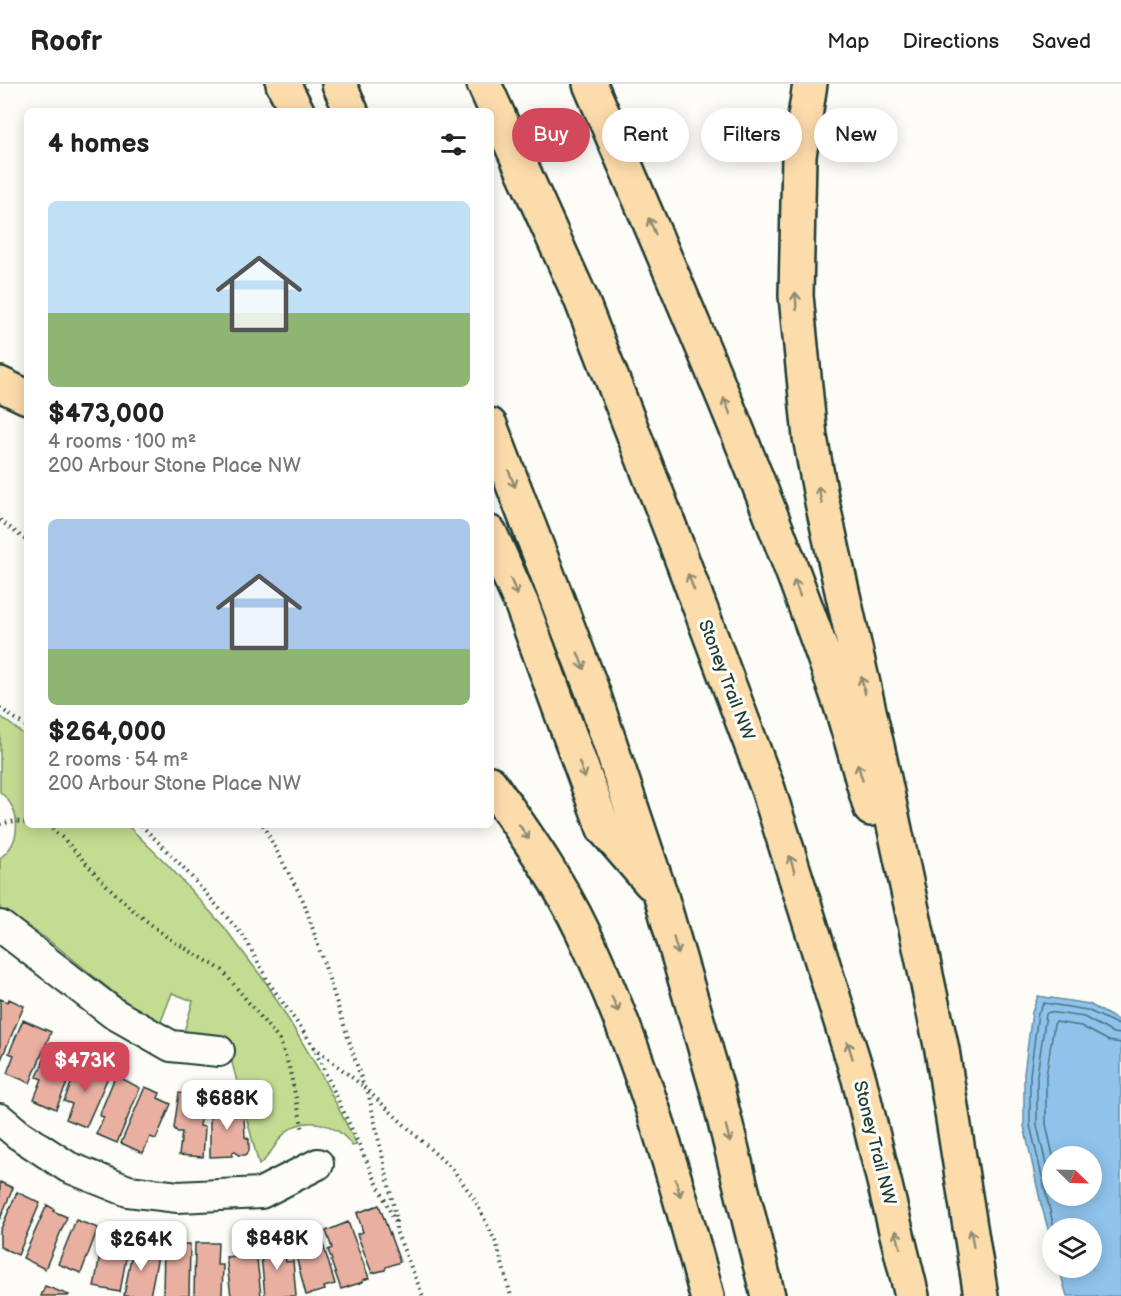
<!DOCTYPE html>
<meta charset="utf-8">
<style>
:root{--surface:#fff;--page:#f2f2f2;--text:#222;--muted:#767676;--line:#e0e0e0;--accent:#d1495b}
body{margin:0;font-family:"Balsamiq Sans",sans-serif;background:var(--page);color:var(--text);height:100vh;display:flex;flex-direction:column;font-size:22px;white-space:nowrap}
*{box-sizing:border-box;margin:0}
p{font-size:20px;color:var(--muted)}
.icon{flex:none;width:33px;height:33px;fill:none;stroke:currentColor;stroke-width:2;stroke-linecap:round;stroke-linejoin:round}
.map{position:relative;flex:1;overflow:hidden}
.panel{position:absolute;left:24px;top:24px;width:470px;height:720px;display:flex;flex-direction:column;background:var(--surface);border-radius:9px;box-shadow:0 3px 15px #0003}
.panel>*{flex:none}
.hud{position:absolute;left:512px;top:24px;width:519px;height:54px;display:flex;gap:12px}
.needle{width:39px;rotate:113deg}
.fabs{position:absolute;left:1042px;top:1062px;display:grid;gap:12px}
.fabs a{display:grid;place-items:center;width:60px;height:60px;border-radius:50%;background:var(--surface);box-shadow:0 3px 15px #0003;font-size:30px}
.price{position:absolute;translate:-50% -51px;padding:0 14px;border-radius:12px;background:#fff;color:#222;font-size:20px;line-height:39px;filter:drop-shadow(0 2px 3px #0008)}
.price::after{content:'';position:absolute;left:50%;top:36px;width:18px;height:14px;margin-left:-9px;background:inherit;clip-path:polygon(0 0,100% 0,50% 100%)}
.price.current{background:var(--accent);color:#fff}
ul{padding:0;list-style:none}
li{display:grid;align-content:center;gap:12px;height:318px;padding:0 24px}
li span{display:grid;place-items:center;height:186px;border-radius:9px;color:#555}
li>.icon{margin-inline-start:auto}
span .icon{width:108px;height:108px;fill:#fffc;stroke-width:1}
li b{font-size:26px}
h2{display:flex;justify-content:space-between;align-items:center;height:72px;padding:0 24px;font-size:26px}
.tag{padding:0 21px;border-radius:27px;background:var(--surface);box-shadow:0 3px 15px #0003;font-size:21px;line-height:54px}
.tag.current{background:var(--accent);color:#fff}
header{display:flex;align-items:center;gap:36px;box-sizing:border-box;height:84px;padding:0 30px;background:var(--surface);border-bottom:2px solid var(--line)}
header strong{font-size:28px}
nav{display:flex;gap:33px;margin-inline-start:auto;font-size:21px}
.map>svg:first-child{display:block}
</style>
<header>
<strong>Roofr</strong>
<nav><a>Map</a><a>Directions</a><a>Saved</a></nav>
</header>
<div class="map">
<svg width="1121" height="1212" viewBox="0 0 1121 1212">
<rect width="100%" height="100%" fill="#fdfcf7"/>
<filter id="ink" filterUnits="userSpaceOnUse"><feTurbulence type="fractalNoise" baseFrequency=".0167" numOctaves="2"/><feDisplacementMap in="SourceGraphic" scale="12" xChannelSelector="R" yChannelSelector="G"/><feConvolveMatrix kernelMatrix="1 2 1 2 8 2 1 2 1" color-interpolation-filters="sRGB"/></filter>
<g filter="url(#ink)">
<!-- green -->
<path fill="#c3dc92" stroke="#718c63" stroke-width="1.5" d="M0,632L27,653V741H127L168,781L224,843L267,900L319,986L357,1061L352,1062C338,1039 303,1029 283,1051C274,1061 270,1073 259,1081L225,952L183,951L193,917L172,909L160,940C104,909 57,852 0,828V774C23,757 21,725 0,708Z"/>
<!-- water -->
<path fill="#8fc3ec" stroke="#628da2" stroke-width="1.5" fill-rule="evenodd" d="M1038,912L1089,920L1121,938V1212H1067L1059,1184H1092V1144H1053V1162L1041,1120L1024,1042V990L1032,928ZM1053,1072H1092V1112H1053Z"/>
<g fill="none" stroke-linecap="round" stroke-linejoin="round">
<!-- shore -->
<path stroke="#4c737e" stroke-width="1.5" d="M1053,1072L1046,1040V992L1054,940L1056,938L1081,942L1109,957L1121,959
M1053,1111L1037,1041V991L1046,930L1049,928L1084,933L1113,949L1121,950
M1054,1144L1030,1041V991L1038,929L1044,919L1087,926L1121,942"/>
</g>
<!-- building -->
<path fill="#e9b0a2" stroke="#1f3d34" stroke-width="1.5" d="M0,915L8,918L9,915L24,922L0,978Z
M23,936L51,948L30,999L7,989L14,971L9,969Z
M50,961L64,967L67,966L78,973L56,1025L34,1015L42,995L37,993Z
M80,978L109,991L86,1043L66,1035L72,1020L64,1017Z
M115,993H119L140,1004L117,1059L96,1050L104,1033L100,1032L101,1027Z
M145,1003L160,1009L158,1014L171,1020L156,1055L150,1053L143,1069L121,1059Z
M187,1006L200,1008L199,1011H205L200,1042L205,1043L203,1073L179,1071L182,1048H177L174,1044L179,1009L186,1010Z
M210,1017H229L230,1030H242L244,1032L245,1053L249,1055V1067L246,1071H238L235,1067L233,1068L232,1072L210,1073Z
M0,1098L13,1104L0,1135Z
M17,1108L40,1119L18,1171L0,1163V1147Z
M47,1121L54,1125L53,1127L67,1133L45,1185L23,1174Z
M379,1121L400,1178L386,1183L385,1186L372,1189L357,1150L363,1148L357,1129Z
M76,1136L98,1144L81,1189L58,1180Z
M348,1138L369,1194L363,1196V1198L341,1205L331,1177L332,1176L328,1166L332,1164L326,1147Z
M319,1147L335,1200L324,1203L325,1206L306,1211L295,1168L301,1166L298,1153Z
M104,1149L130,1152L120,1208L94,1203Z
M255,1157L261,1212H231L226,1173L235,1172L234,1160Z
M195,1159H218L217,1181H223L222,1212H194Z
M284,1159L286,1178L293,1177L296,1212H265L260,1161Z
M164,1160H190L189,1212H163Z
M133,1162L159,1167L150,1212H124Z
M45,1202L69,1211L68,1212H41Z"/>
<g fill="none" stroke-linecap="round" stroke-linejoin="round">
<defs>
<path id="minor" d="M0,842L113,929L171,962L219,967
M0,1035L18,1050L68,1083L128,1107L178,1113L261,1109L318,1080"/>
<path id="highway" d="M283,0L297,27
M339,0L351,27
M484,0L581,215L672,449L768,705L859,995L912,1212
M590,0C678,203 767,407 839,616C851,652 860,689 871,725
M810,0L799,72L796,212L810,353L822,418L879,671L942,966L981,1212
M0,300L27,313
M490,341L592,606L661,812L717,1005L768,1212
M490,449L522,521L604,745L651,799
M490,699C523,747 557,794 582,846C638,963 674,1087 707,1212"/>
</defs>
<!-- minor casing -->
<use href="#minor" stroke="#1f3d34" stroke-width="34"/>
<!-- highway casing -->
<use href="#highway" stroke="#1f3d34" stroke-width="38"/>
<!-- path -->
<path stroke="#1f3d34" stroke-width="4" stroke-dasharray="1.5 4.5" stroke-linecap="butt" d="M0,436L27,457
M0,624L27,643
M0,740L15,737L27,739
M41,741L48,742L64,755L103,798L134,827L168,854L222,886L280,957L289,983L303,1046
M141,741L182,782L245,854L269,899L312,960L396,1140
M263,741L304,818L364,1003L454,1087L475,1116L497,1161L511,1212
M314,963L364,1003
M368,1008L396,1133V1147L423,1212"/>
<!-- minor -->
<use href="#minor" stroke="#fdfcf7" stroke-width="30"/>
<!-- highway -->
<use href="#highway" stroke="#fddcac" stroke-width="33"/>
</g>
<!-- one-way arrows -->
<defs><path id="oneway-shaft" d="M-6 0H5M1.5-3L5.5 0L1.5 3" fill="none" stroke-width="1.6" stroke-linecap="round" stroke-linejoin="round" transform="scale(1.5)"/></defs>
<g stroke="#8e8c70">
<use href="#oneway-shaft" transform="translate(652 142) rotate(-113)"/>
<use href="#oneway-shaft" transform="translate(796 217) rotate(-93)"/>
<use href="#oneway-shaft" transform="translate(727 322) rotate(-112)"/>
<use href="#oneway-shaft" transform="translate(512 395) rotate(69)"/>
<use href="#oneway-shaft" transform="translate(820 411) rotate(-101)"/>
<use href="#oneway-shaft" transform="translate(691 498) rotate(-111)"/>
<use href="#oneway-shaft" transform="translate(514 503) rotate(67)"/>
<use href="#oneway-shaft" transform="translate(797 504) rotate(-110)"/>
<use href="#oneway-shaft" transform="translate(581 577) rotate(69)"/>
<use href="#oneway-shaft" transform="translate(863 601) rotate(-103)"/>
<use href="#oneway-shaft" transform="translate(582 686) rotate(70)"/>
<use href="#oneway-shaft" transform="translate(860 688) rotate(-107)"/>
<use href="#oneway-shaft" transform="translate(524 748) rotate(56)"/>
<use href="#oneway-shaft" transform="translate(792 780) rotate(-107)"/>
<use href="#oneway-shaft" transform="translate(676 862) rotate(74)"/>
<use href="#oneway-shaft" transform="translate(615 920) rotate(66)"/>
<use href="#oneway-shaft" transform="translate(850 966) rotate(-107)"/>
<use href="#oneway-shaft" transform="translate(728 1050) rotate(76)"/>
<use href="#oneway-shaft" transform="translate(678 1104) rotate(74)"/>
<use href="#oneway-shaft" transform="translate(972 1154) rotate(-99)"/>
<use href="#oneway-shaft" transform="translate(898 1155) rotate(-104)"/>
</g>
</g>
<g text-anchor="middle" stroke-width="6" stroke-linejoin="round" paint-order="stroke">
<!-- street labels -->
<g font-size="18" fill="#1f3d34" stroke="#fdfcf7">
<text transform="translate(727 596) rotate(69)" y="6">Stoney Trail NW</text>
<text transform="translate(875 1059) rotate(76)" y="6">Stoney Trail NW</text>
</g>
</g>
</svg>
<div class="fabs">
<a><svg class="needle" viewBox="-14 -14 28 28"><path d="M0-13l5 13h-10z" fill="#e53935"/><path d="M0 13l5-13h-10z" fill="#767676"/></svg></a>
<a><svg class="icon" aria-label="layers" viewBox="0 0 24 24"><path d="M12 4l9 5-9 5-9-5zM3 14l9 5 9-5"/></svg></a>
</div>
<b class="price current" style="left:85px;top:1009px">$473K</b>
<b class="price" style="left:227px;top:1047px">$688K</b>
<b class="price" style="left:277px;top:1187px">$848K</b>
<b class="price" style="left:141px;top:1188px">$264K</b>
<div class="hud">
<a class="tag current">Buy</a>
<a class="tag">Rent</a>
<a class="tag">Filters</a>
<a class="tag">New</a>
</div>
<section class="panel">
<h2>4 homes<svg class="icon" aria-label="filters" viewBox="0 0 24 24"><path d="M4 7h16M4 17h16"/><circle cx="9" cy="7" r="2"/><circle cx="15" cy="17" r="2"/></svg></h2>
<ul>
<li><span style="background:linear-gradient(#bfe0f5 60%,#8fb573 0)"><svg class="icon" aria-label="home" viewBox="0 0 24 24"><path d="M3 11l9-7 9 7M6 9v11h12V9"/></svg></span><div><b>$473,000</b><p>4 rooms · 100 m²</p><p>200 Arbour Stone Place NW</p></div></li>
<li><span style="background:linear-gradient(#a9c7e8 70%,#8fb573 0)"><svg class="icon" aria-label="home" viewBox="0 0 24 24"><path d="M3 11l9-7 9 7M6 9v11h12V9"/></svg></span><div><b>$264,000</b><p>2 rooms · 54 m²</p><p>200 Arbour Stone Place NW</p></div></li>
</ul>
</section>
</div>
